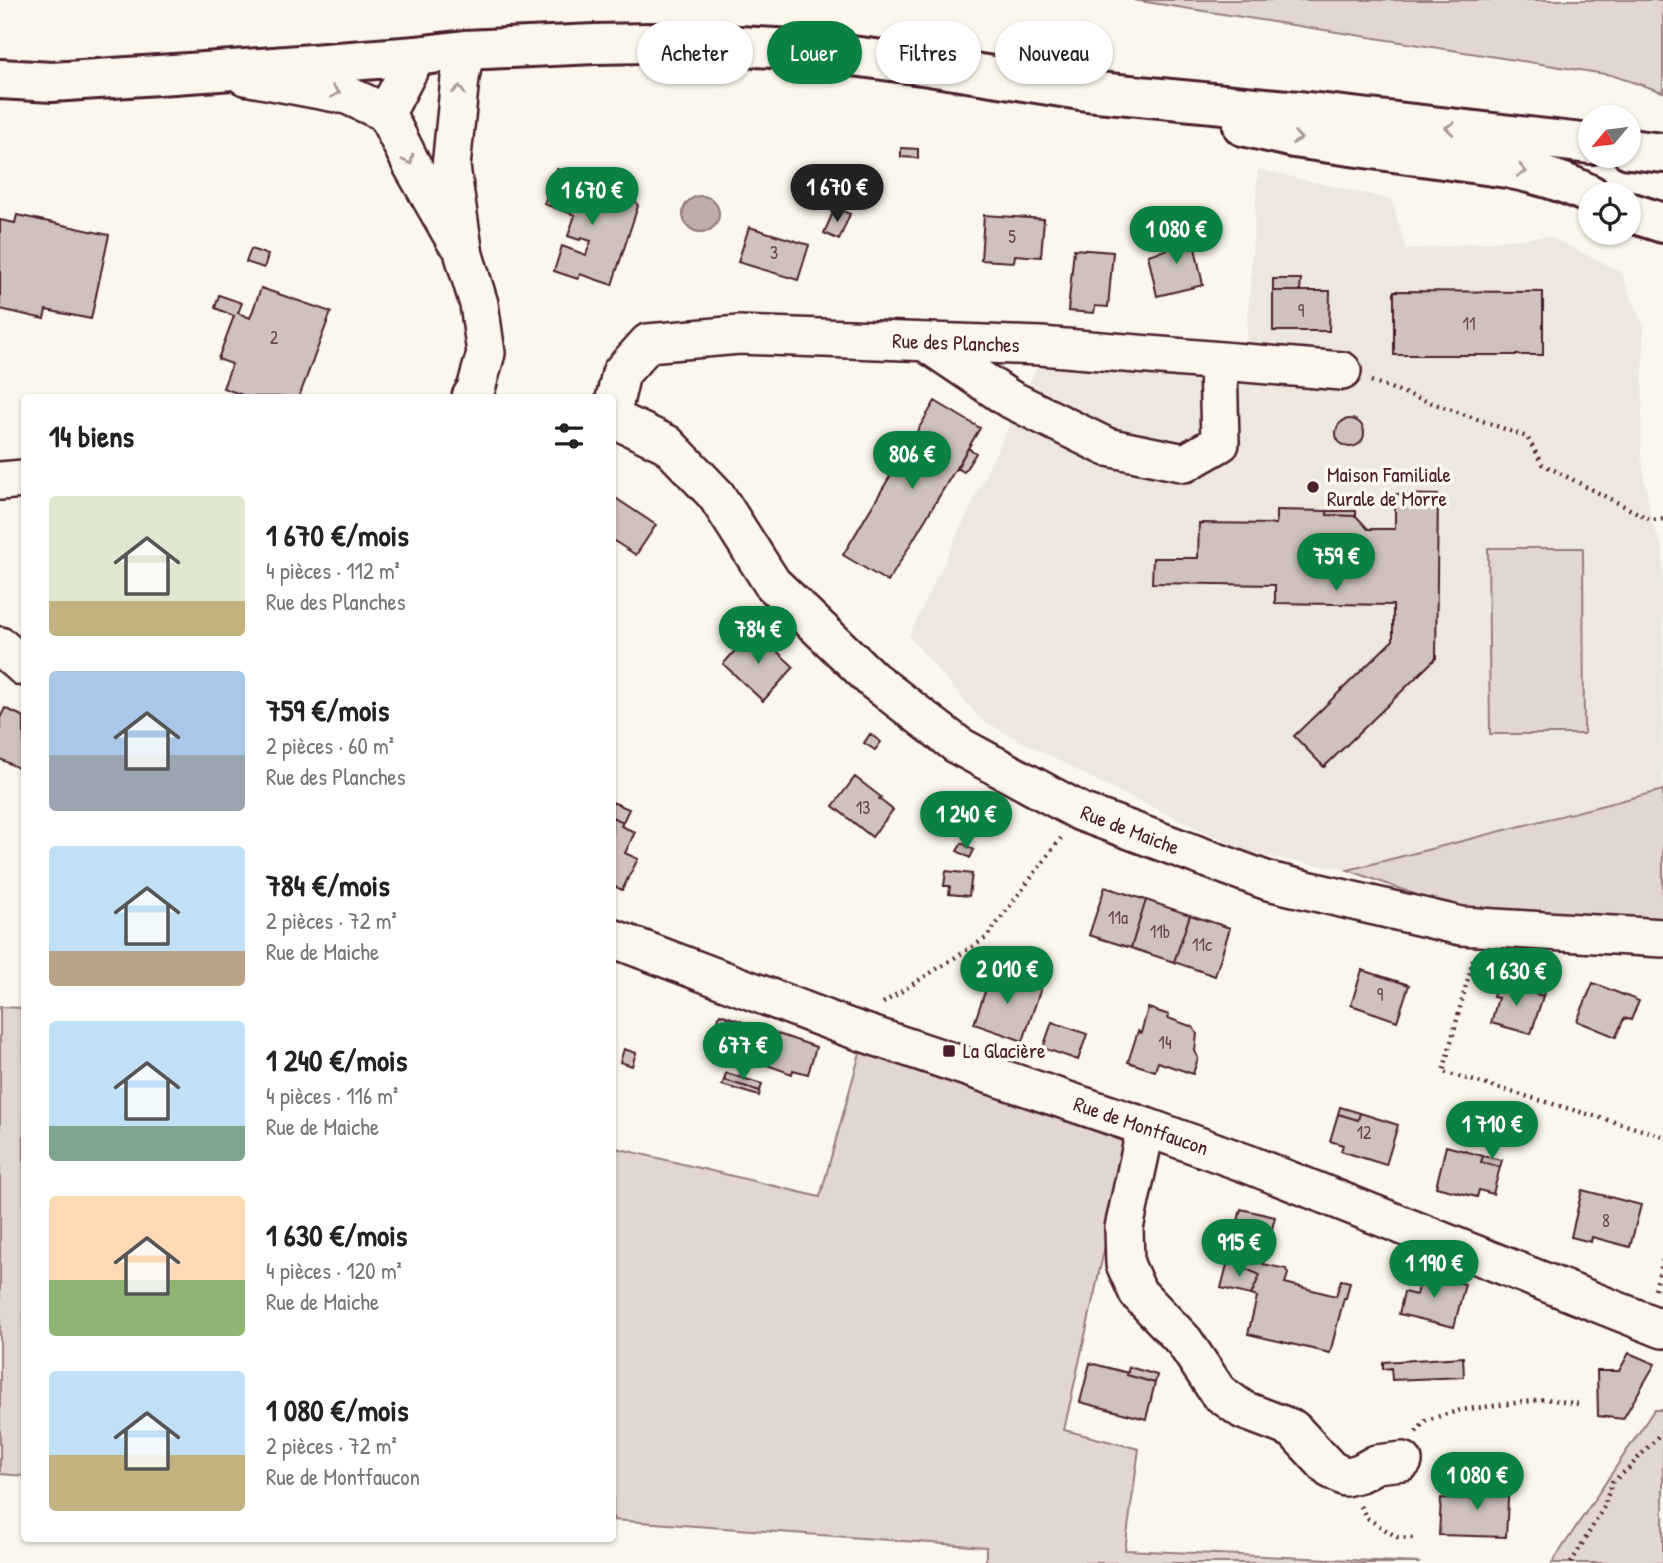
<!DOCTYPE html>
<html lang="fr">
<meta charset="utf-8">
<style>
:root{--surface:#fff;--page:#f2f2f2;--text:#222;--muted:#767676;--accent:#0b8043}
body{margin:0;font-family:"Patrick Hand",sans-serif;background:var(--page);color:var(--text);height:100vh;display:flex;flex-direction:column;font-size:26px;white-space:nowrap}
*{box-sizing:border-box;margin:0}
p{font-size:23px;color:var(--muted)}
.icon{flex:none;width:38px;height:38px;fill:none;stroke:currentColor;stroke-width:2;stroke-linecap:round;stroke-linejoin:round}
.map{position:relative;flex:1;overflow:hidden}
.details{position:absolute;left:21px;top:394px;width:595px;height:1148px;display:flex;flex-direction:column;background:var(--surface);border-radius:7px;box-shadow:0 2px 5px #0004}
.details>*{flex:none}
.top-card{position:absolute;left:637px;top:21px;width:665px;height:63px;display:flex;gap:14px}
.needle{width:46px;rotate:241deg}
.buttons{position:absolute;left:1578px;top:105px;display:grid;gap:14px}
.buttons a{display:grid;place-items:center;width:63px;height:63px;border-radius:50%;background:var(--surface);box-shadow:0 2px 5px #0004;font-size:35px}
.price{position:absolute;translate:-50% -60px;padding:0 16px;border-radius:24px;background:var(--accent);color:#fff;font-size:23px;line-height:46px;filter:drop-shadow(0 2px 4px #0008)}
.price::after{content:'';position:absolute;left:50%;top:42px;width:21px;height:16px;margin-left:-10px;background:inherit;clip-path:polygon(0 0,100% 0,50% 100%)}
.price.on{background:#222;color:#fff}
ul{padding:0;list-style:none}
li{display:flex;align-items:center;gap:21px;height:175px;padding:0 28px}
li span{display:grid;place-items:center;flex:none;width:196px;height:140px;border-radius:7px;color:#555}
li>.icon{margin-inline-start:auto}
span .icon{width:84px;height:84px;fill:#fffc;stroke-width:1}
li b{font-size:30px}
h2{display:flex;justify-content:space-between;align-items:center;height:84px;padding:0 28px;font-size:30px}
.tag{padding:0 24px;border-radius:32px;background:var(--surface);box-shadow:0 2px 5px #0004;font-size:24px;line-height:63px}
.tag.on{background:var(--accent);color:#fff}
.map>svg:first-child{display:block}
</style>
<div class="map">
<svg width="1663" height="1563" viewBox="0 0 1663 1563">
<rect width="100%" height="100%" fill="#fbf7ec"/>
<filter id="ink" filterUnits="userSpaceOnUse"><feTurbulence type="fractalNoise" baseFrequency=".0143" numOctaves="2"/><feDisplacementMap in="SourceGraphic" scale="14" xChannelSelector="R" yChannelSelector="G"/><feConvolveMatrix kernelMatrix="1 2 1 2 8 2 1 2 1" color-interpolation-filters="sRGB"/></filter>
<g filter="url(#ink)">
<!-- built -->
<path fill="#eee7de" d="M1258,169L1392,200L1406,250L1548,236L1620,271L1644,326L1641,454L1651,520L1663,549V790L1348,870L1253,854L1109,787L981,720L909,636L1040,360L1236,376L1246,344Z"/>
<!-- green -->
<path fill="#e2d7d0" stroke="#967b7e" stroke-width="2" d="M1133,0H1663V92L1611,75Z
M1488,548H1583L1584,734H1490Z
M1663,790V926L1467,913L1348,870Z
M0,1007L24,1008V1476L0,1474Z
M862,1046L1128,1143L1064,1430L1139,1449L1125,1550L1420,1563H986V1547L613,1520L612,1147L820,1197Z
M1654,1410H1663V1563H1552Z"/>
<!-- water -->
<path fill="#bfadaa" stroke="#907477" stroke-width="2" d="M683 214a18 18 0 1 1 36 0a18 18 0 1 1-36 0Z"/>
<!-- building -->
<path fill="#cfc2bc" stroke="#4a1f2b" stroke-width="2" d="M901,148L918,149V158L901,157Z
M557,169L588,180V183L606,189L604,197L610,199L621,195L635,199L638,206L612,285L580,274L578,279L554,271L562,246L586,255L591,241L581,238L580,240L568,236L575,215L544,204Z
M835,208L850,214L839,240L824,233Z
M17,215L109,235L91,319L46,310L44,319L0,309V220L15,223Z
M984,215L1044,219L1041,257L1015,255L1014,262L981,260Z
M749,227L809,245L798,280L738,262Z
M1188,228L1192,243H1194L1203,285L1157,296L1148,255L1176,247L1173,231Z
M251,249L268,255L264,268L246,262Z
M1074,249L1113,252L1108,307L1095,306L1094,313L1068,311Z
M1273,279H1301L1300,291H1273Z
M261,288L331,312L299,397H248L223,388L232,364L218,359L234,316L215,308L219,295L242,303L238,313L250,318Z
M1273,291H1330L1329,331H1273Z
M1394,291L1543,292V355H1394Z
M935,401L980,428L888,582L843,555Z
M1336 433a14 14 0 1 1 28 0a14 14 0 1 1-28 0Z
M968,448L976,453L964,472L957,468Z
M1395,494L1438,495L1436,658L1324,767L1294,736L1393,640V605L1275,603V585L1152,583L1153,558H1198L1199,523L1276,524V510L1327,511V515L1356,516L1368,529H1395Z
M614,497L656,525L636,555L614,541L612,543Z
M1327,511H1356V516L1327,515Z
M754,630L794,667L763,701L723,664Z
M5,708L24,717V771L0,759V718Z
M870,734L881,742L875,750L864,743Z
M855,777L881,797L879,799L893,810L872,837L833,806Z
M612,802L629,809L623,822L612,817Z
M612,817L623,822L621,826L635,832L625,853L638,859L622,890L612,885Z
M962,843L974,850L970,858L957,851Z
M946,871L972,874L969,896L949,894L950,886H944Z
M1105,887L1146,900L1131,948L1089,935Z
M1146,900L1190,915L1174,962L1131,948Z
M1190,915L1230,928L1215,976L1174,962Z
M1362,970L1409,985L1397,1021L1351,1005Z
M992,971L1041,988L1023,1041L974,1024Z
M1500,972L1547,985L1543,996L1497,983Z
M1497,983L1543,996L1531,1034L1491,1023L1498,998L1493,997Z
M1593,983L1639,1001L1631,1020L1624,1018L1616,1037L1577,1021Z
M1148,1008L1169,1015L1168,1018L1193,1027L1197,1034L1195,1051L1198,1058L1193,1074L1158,1062L1155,1071L1128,1062L1138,1031L1141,1033Z
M720,1014L816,1047L808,1074L793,1070L792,1074L756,1061L754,1067L746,1064L744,1070L721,1062L723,1056L707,1050Z
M1052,1022L1087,1034L1078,1060L1043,1048Z
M624,1049L636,1053L632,1066L620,1062Z
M726,1073L762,1084L760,1091L724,1080Z
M724,1080L760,1091L759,1096L722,1085Z
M1340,1107L1360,1113L1358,1120L1338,1114Z
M1360,1113L1398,1125L1386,1165L1341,1151L1343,1145L1330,1141L1338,1114L1358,1120Z
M1446,1146L1483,1156L1481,1162L1500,1167L1493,1194L1479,1190L1477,1197L1436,1187Z
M1483,1156L1502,1160L1500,1167L1481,1162Z
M1582,1190L1641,1205L1630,1247L1592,1237L1591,1242L1571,1237Z
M1241,1209L1275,1217L1263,1264L1286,1269L1288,1274L1285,1283L1336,1296L1341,1280L1350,1282L1346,1298H1344L1330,1353L1248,1334L1257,1297L1251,1295L1260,1275L1228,1261Z
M1228,1261L1260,1275L1251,1295L1221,1288Z
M1423,1266L1432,1269L1431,1276L1465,1284L1454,1327L1399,1314L1404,1292L1416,1295Z
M1629,1353L1655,1364L1623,1419L1598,1416L1597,1371H1619Z
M1463,1357L1464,1377L1392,1380L1391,1368L1383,1369V1362Z
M1090,1363L1128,1373L1127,1375L1155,1383L1146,1419L1080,1402Z
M1129,1367L1157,1375L1155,1383L1127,1375Z
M1479,1479L1509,1480L1506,1537L1439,1535L1441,1498L1478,1499Z"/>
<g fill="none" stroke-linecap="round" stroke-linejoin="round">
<defs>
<path id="minor" d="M465,50L460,78L451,167L464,255L479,304L486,353L476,389L471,397
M416,56L386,113L412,165L455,240
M245,76L347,95L386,113
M925,342L1008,398L1107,447L1185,463L1220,443L1218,361
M612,412L621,373L648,343L739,335L1041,346L1342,371
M612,418L667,444L716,495L772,583L873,680L959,746L1081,812L1268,881L1461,926L1663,938
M0,481L24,479
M0,646L24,667
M612,938L847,1027L1146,1127L1248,1164L1663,1329
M1146,1127L1124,1228L1125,1264L1138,1293L1184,1341L1218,1392L1243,1410L1293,1429L1330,1469L1345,1477L1360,1473L1376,1464L1403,1461"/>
<path id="major" d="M0,79L52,82L219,71L416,56L465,50L595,44L650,43L720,45L793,49L860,57L929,66L1087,91L1298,111L1591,144
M1243,126L1294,138L1507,168C1537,174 1564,181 1591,195
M1629,149L1663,153
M1629,212L1663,223"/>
</defs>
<!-- minor casing -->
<use href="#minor" stroke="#4a1f2b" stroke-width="42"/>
<!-- major casing -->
<use href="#major" stroke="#4a1f2b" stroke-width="44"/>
<!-- path -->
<path stroke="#4a1f2b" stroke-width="4.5" stroke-dasharray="2 5" stroke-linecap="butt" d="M1371,381L1527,437L1542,464L1651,520L1663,519
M1473,959L1443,1072L1663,1136
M883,1003L986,938L1061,838
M1655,1289L1663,1260
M1416,1432L1426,1420L1461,1410L1546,1399L1580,1404
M1360,1506L1367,1518L1397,1537L1414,1538
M1571,1563L1604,1507L1612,1482L1628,1469L1663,1431"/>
<!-- minor -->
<use href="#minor" stroke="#fbf7ec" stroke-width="37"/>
<!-- major -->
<use href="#major" stroke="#fbf7ec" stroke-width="38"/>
</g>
<!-- one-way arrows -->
<defs><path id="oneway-chevron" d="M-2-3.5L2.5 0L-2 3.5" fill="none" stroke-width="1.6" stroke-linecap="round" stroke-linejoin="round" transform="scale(1.75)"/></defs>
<g stroke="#ab9695">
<use href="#oneway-chevron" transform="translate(459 90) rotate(-84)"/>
<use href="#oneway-chevron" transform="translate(335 92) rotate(10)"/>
<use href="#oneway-chevron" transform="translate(1450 128) rotate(-174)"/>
<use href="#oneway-chevron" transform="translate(1297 138) rotate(10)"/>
<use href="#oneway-chevron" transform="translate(409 160) rotate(63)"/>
<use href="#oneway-chevron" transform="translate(1522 171) rotate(12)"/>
</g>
</g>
<!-- markers -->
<g fill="#4a1f2b" stroke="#fbf7ec" stroke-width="2.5">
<circle cx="1313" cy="487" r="7"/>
<rect x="942" y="1044" width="14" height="14" rx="3.5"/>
</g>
<g text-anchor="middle" stroke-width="7" stroke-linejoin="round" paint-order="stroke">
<!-- number labels -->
<g font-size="18" fill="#6b484f">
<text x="1012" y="243">5</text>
<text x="774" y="259">3</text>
<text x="1301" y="317">9</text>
<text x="1469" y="330">11</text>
<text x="274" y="344">2</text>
<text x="863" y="814">13</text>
<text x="1118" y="924">11a</text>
<text x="1160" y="938">11b</text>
<text x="1202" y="951">11c</text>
<text x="1380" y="1001">9</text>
<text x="1165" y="1049">14</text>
<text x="1364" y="1139">12</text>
<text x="1606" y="1227">8</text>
</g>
<!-- street labels -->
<g font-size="21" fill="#4a1f2b" stroke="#fbf7ec">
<text transform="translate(956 343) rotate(2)" y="7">Rue des Planches</text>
<text transform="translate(1130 830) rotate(21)" y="7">Rue de Maiche</text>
<text transform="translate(1141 1126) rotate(19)" y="7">Rue de Montfaucon</text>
</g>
<!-- poi labels -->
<g font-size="21" fill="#4a1f2b" stroke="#fbf7ec" text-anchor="start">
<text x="1327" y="482">Maison Familiale<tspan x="1327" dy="24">Rurale de Morre</tspan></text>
<text x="963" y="1058">La Glacière</text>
</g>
</g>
</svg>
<div class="buttons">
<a><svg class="needle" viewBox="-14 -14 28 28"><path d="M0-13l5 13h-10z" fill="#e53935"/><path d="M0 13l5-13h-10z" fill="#767676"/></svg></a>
<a><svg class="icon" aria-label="locate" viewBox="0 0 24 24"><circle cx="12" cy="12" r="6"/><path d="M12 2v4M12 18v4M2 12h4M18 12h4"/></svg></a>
</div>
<b class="price on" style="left:837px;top:224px">1 670 €</b>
<b class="price" style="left:592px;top:227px">1 670 €</b>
<b class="price" style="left:1176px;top:266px">1 080 €</b>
<b class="price" style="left:912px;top:491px">806 €</b>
<b class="price" style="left:1336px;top:593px">759 €</b>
<b class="price" style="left:758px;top:666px">784 €</b>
<b class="price" style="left:966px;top:851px">1 240 €</b>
<b class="price" style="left:1007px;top:1006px">2 010 €</b>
<b class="price" style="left:1516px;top:1008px">1 630 €</b>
<b class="price" style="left:743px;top:1082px">677 €</b>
<b class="price" style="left:1492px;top:1161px">1 710 €</b>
<b class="price" style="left:1239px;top:1279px">915 €</b>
<b class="price" style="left:1434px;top:1300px">1 190 €</b>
<b class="price" style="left:1477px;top:1512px">1 080 €</b>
<div class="top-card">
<a class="tag">Acheter</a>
<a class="tag on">Louer</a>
<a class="tag">Filtres</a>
<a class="tag">Nouveau</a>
</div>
<section class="details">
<h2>14 biens<svg class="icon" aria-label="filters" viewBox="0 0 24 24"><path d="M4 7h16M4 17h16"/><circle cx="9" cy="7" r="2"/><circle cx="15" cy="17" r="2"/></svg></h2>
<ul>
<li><span style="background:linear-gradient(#dfe7d0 75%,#c2b280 0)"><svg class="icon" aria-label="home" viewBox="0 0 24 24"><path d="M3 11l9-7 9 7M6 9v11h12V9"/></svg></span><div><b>1 670 €/mois</b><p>4 pièces · 112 m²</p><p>Rue des Planches</p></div></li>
<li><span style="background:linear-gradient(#a9c7e8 60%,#9aa5b1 0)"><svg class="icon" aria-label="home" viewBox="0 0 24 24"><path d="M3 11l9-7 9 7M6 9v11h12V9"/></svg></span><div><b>759 €/mois</b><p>2 pièces · 60 m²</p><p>Rue des Planches</p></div></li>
<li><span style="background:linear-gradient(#bfe0f5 75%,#b9a48a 0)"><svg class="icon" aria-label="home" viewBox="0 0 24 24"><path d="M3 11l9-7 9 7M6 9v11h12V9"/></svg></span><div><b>784 €/mois</b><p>2 pièces · 72 m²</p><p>Rue de Maiche</p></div></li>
<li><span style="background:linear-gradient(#bfe0f5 75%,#7fa58c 0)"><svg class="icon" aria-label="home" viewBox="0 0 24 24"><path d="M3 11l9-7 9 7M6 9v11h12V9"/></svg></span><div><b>1 240 €/mois</b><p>4 pièces · 116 m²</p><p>Rue de Maiche</p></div></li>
<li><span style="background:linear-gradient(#ffd9b3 60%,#8fb573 0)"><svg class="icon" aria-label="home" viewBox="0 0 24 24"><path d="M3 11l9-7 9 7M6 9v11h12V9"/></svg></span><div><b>1 630 €/mois</b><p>4 pièces · 120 m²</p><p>Rue de Maiche</p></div></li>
<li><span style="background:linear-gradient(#bfe0f5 60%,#c2b280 0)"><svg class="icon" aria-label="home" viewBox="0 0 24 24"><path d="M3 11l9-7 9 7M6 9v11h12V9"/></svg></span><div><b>1 080 €/mois</b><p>2 pièces · 72 m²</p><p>Rue de Montfaucon</p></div></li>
</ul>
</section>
</div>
